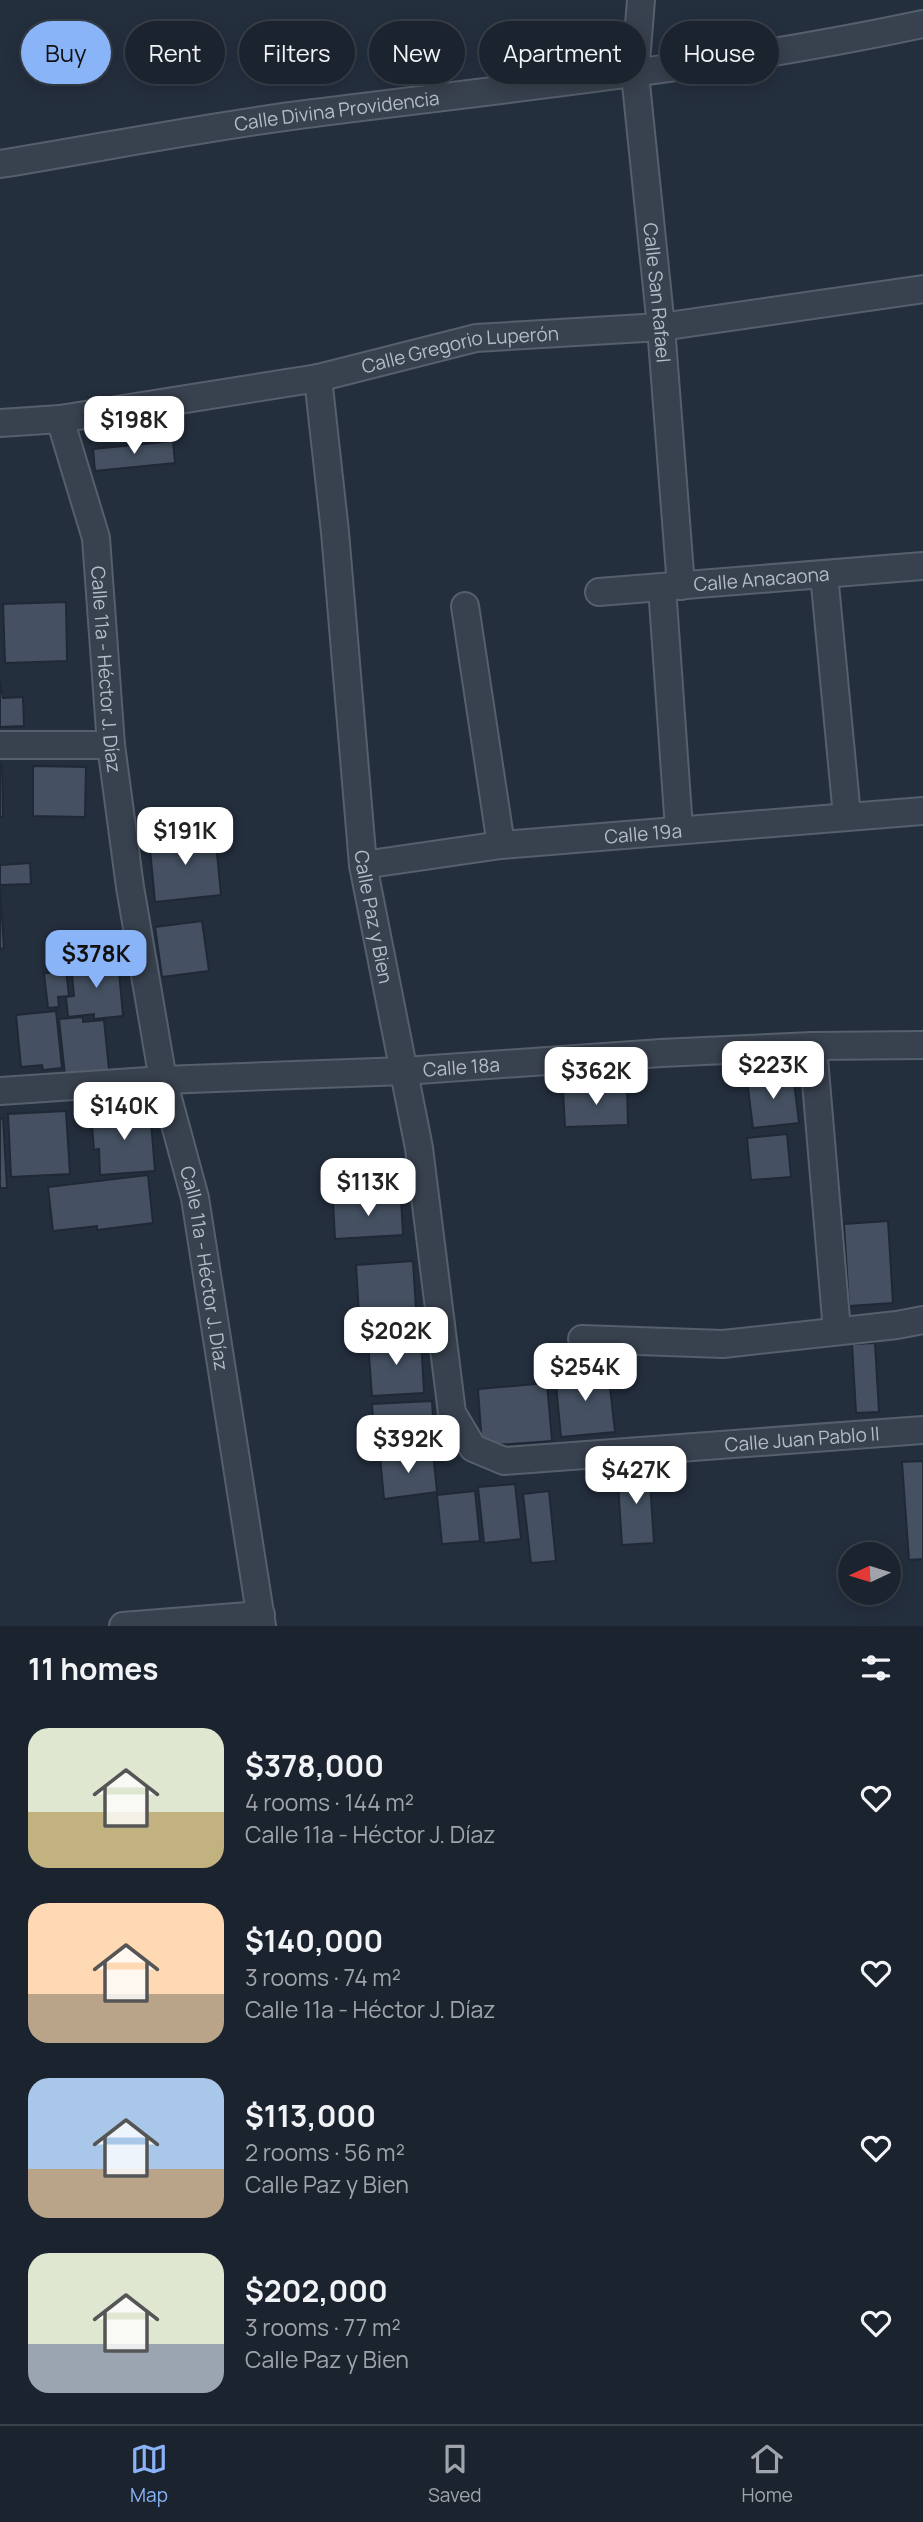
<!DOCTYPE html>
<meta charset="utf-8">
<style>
:root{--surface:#1b232e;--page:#282f3a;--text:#f1f3f6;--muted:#a0a4aa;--line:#39404a;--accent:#8ab4f8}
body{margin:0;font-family:Manrope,sans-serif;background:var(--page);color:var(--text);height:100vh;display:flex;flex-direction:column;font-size:26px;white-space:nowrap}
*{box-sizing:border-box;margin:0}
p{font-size:23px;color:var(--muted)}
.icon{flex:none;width:38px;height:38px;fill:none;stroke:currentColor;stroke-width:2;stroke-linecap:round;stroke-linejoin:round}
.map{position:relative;height:1626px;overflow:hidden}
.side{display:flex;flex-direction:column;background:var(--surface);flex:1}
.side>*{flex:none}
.banner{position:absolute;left:21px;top:21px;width:882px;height:63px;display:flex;gap:14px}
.needle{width:46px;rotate:266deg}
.tools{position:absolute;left:838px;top:1542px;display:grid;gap:14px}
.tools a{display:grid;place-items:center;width:63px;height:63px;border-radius:50%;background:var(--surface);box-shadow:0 4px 18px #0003,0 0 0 2px var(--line);font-size:35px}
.price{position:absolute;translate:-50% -60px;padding:0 16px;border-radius:14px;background:#fff;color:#222;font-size:23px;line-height:46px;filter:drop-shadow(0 2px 4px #0008)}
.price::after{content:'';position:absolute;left:50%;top:42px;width:21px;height:16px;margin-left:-10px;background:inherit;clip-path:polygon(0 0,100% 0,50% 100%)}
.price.selected{background:var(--accent);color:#111}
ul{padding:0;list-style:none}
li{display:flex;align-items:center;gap:21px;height:175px;padding:0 28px}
li span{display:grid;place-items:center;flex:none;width:196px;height:140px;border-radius:21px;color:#555}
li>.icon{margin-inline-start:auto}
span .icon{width:84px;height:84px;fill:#fffc;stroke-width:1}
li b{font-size:30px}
h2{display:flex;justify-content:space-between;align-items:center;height:84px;padding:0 28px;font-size:30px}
.tag{padding:0 24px;border-radius:32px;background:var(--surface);box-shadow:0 4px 18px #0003,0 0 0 2px var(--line);font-size:24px;line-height:63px}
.tag.selected{background:var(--accent);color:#111}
.menu{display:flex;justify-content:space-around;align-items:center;height:98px;border-top:2px solid var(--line);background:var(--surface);font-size:19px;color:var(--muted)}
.menu a{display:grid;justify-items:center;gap:4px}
.menu .selected{color:var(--accent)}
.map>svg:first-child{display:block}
</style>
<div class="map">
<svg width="923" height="1626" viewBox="0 0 923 1626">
<rect width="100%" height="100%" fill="#242f3e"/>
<!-- building -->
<path fill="#455162" stroke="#1f2835" stroke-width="2" d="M173,441L175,463L95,471L93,449Z
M66,602L67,661L5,663L3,604Z
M0,681L3,698L23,697L24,726L0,727Z
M0,765H2L3,817H0Z
M33,766L86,767L85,817L33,816Z
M215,832L221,895L155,902L149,838Z
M30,863L31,884L0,885V865Z
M0,889L4,948L0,949Z
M202,921L209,971L162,977L155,927Z
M118,960L123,1016L94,1019V1014L68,1017L66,997L74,996L71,964Z
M65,962L69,996L58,997L59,1007L48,1008L44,973H49L48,969H57L56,963Z
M56,1011L62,1068L43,1070L42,1065L21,1067L16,1015Z
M83,1017V1022L104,1020L109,1070L65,1075L59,1019Z
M793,1074L799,1123L753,1128L747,1080Z
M627,1087L628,1125L565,1127L563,1090Z
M150,1109L155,1171L100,1175L99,1149L94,1150L91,1114Z
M66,1111L70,1174L11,1177L8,1114Z
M3,1118L7,1188H0V1119Z
M787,1134L791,1177L751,1180L747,1138Z
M148,1175L153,1223L97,1230V1226L53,1231L48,1187Z
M401,1197L403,1235L335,1239L333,1201Z
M888,1221L893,1303L849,1306L844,1224Z
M413,1261L417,1327L360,1330L356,1265Z
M421,1338L424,1393L372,1396L368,1342Z
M875,1343L879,1412L856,1413L852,1344Z
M608,1369L615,1432L561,1437L555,1374Z
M547,1383L552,1441L482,1446L478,1389Z
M432,1401L435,1447L375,1451L372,1404Z
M433,1452L437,1492L384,1499L380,1457Z
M923,1461V1559L909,1560L902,1462Z
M649,1466L654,1543L622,1545L617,1468Z
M515,1484L521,1539L484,1543L478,1487Z
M475,1491L480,1541L442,1544L437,1495Z
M549,1491L556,1561L531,1563L523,1494Z"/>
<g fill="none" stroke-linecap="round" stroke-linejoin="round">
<defs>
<g id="minor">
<path id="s1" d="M641,0L635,74L661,327L681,586"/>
<path id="s2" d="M0,164C105,147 209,126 314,113C518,87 722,67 923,24"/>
<path id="s3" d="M318,378L335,532L363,865L419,1148L452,1413L473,1448L504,1461L923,1430"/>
<path id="s4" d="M60,419L96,538L111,745L130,887L163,1080L195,1198L262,1626"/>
<path id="s5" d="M0,423L60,419L318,378L476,338L661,327L923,289"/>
<path d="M824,574L847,816"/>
<path d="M662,587L679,829"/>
<path id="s6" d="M599,592L923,566"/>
<path d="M465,606L501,845"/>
<path d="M0,745H111"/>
<path id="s7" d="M363,865L501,845L923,811"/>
<path d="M813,1046L837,1331"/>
<path id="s8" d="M0,1091L163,1080L404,1071L661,1053L813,1046L923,1045"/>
<path d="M582,1339L723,1344L897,1325L923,1320"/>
<path d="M123,1626L261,1615"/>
</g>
</defs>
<!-- minor casing -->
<use href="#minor" stroke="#565f6c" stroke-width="30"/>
<!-- minor -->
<use href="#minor" stroke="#38414e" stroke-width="26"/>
</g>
<g text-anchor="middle" stroke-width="5" stroke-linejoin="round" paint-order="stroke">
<!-- street labels -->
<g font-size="19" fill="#b4bcc9" stroke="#1d2633">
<text dy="7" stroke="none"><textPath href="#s2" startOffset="341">Calle Divina Providencia</textPath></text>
<text dy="7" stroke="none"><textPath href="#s1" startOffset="294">Calle San Rafael</textPath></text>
<text dy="7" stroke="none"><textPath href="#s5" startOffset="467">Calle Gregorio Luperón</textPath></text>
<text dy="7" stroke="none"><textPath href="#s6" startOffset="163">Calle Anacaona</textPath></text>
<text dy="7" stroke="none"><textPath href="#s4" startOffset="256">Calle 11a - Héctor J. Díaz</textPath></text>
<text dy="7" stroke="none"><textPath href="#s7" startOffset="282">Calle 19a</textPath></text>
<text dy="7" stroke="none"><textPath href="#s3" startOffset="542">Calle Paz y Bien</textPath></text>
<text dy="7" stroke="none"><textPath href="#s8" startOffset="462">Calle 18a</textPath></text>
<text dy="7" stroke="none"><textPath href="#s4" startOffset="864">Calle 11a - Héctor J. Díaz</textPath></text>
<text dy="7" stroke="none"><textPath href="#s3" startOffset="1418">Calle Juan Pablo II</textPath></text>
</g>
</g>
</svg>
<div class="tools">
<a><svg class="needle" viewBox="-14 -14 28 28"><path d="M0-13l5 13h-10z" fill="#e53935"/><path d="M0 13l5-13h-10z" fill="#a0a4aa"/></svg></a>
</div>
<b class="price" style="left:134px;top:456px">$198K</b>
<b class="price" style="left:185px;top:867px">$191K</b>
<b class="price selected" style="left:96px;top:990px">$378K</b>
<b class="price" style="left:773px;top:1101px">$223K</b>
<b class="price" style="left:596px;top:1107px">$362K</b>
<b class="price" style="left:124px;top:1142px">$140K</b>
<b class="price" style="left:368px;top:1218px">$113K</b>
<b class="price" style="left:396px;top:1367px">$202K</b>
<b class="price" style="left:585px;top:1403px">$254K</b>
<b class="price" style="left:408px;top:1475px">$392K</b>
<b class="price" style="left:636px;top:1506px">$427K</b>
<div class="banner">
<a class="tag selected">Buy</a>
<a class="tag">Rent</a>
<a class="tag">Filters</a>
<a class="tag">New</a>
<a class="tag">Apartment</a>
<a class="tag">House</a>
</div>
</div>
<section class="side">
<h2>11 homes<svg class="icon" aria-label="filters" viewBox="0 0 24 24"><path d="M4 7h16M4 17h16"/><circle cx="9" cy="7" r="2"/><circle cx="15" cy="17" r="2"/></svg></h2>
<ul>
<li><span style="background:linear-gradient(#dfe7d0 60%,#c2b280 0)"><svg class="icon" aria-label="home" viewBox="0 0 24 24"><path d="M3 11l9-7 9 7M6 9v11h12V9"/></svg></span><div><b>$378,000</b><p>4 rooms · 144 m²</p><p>Calle 11a - Héctor J. Díaz</p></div><svg class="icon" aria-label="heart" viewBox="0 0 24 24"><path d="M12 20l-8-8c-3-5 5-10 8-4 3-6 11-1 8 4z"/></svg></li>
<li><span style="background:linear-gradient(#ffd9b3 65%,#b9a48a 0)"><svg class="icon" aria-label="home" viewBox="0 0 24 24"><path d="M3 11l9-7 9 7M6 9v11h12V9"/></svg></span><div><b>$140,000</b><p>3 rooms · 74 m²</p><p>Calle 11a - Héctor J. Díaz</p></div><svg class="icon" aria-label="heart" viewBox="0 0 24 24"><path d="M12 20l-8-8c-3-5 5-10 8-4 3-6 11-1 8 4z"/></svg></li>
<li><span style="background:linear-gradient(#a9c7e8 65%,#b9a48a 0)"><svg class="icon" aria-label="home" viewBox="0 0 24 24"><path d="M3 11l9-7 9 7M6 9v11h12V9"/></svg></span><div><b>$113,000</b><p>2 rooms · 56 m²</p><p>Calle Paz y Bien</p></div><svg class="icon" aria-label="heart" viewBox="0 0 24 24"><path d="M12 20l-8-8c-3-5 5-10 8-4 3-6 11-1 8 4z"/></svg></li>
<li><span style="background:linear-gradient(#dfe7d0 65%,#9aa5b1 0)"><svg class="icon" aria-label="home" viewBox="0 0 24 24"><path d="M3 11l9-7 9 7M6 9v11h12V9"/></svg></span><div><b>$202,000</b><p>3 rooms · 77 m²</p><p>Calle Paz y Bien</p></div><svg class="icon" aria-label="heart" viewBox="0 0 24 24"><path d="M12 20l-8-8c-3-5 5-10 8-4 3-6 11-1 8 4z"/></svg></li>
</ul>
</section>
<nav class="menu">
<a class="selected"><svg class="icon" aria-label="map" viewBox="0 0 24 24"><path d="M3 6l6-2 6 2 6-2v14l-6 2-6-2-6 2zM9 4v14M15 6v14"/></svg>Map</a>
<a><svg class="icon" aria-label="saved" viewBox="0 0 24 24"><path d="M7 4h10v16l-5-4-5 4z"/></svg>Saved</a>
<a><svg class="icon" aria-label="home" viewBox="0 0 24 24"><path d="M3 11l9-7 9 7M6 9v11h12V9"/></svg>Home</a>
</nav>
